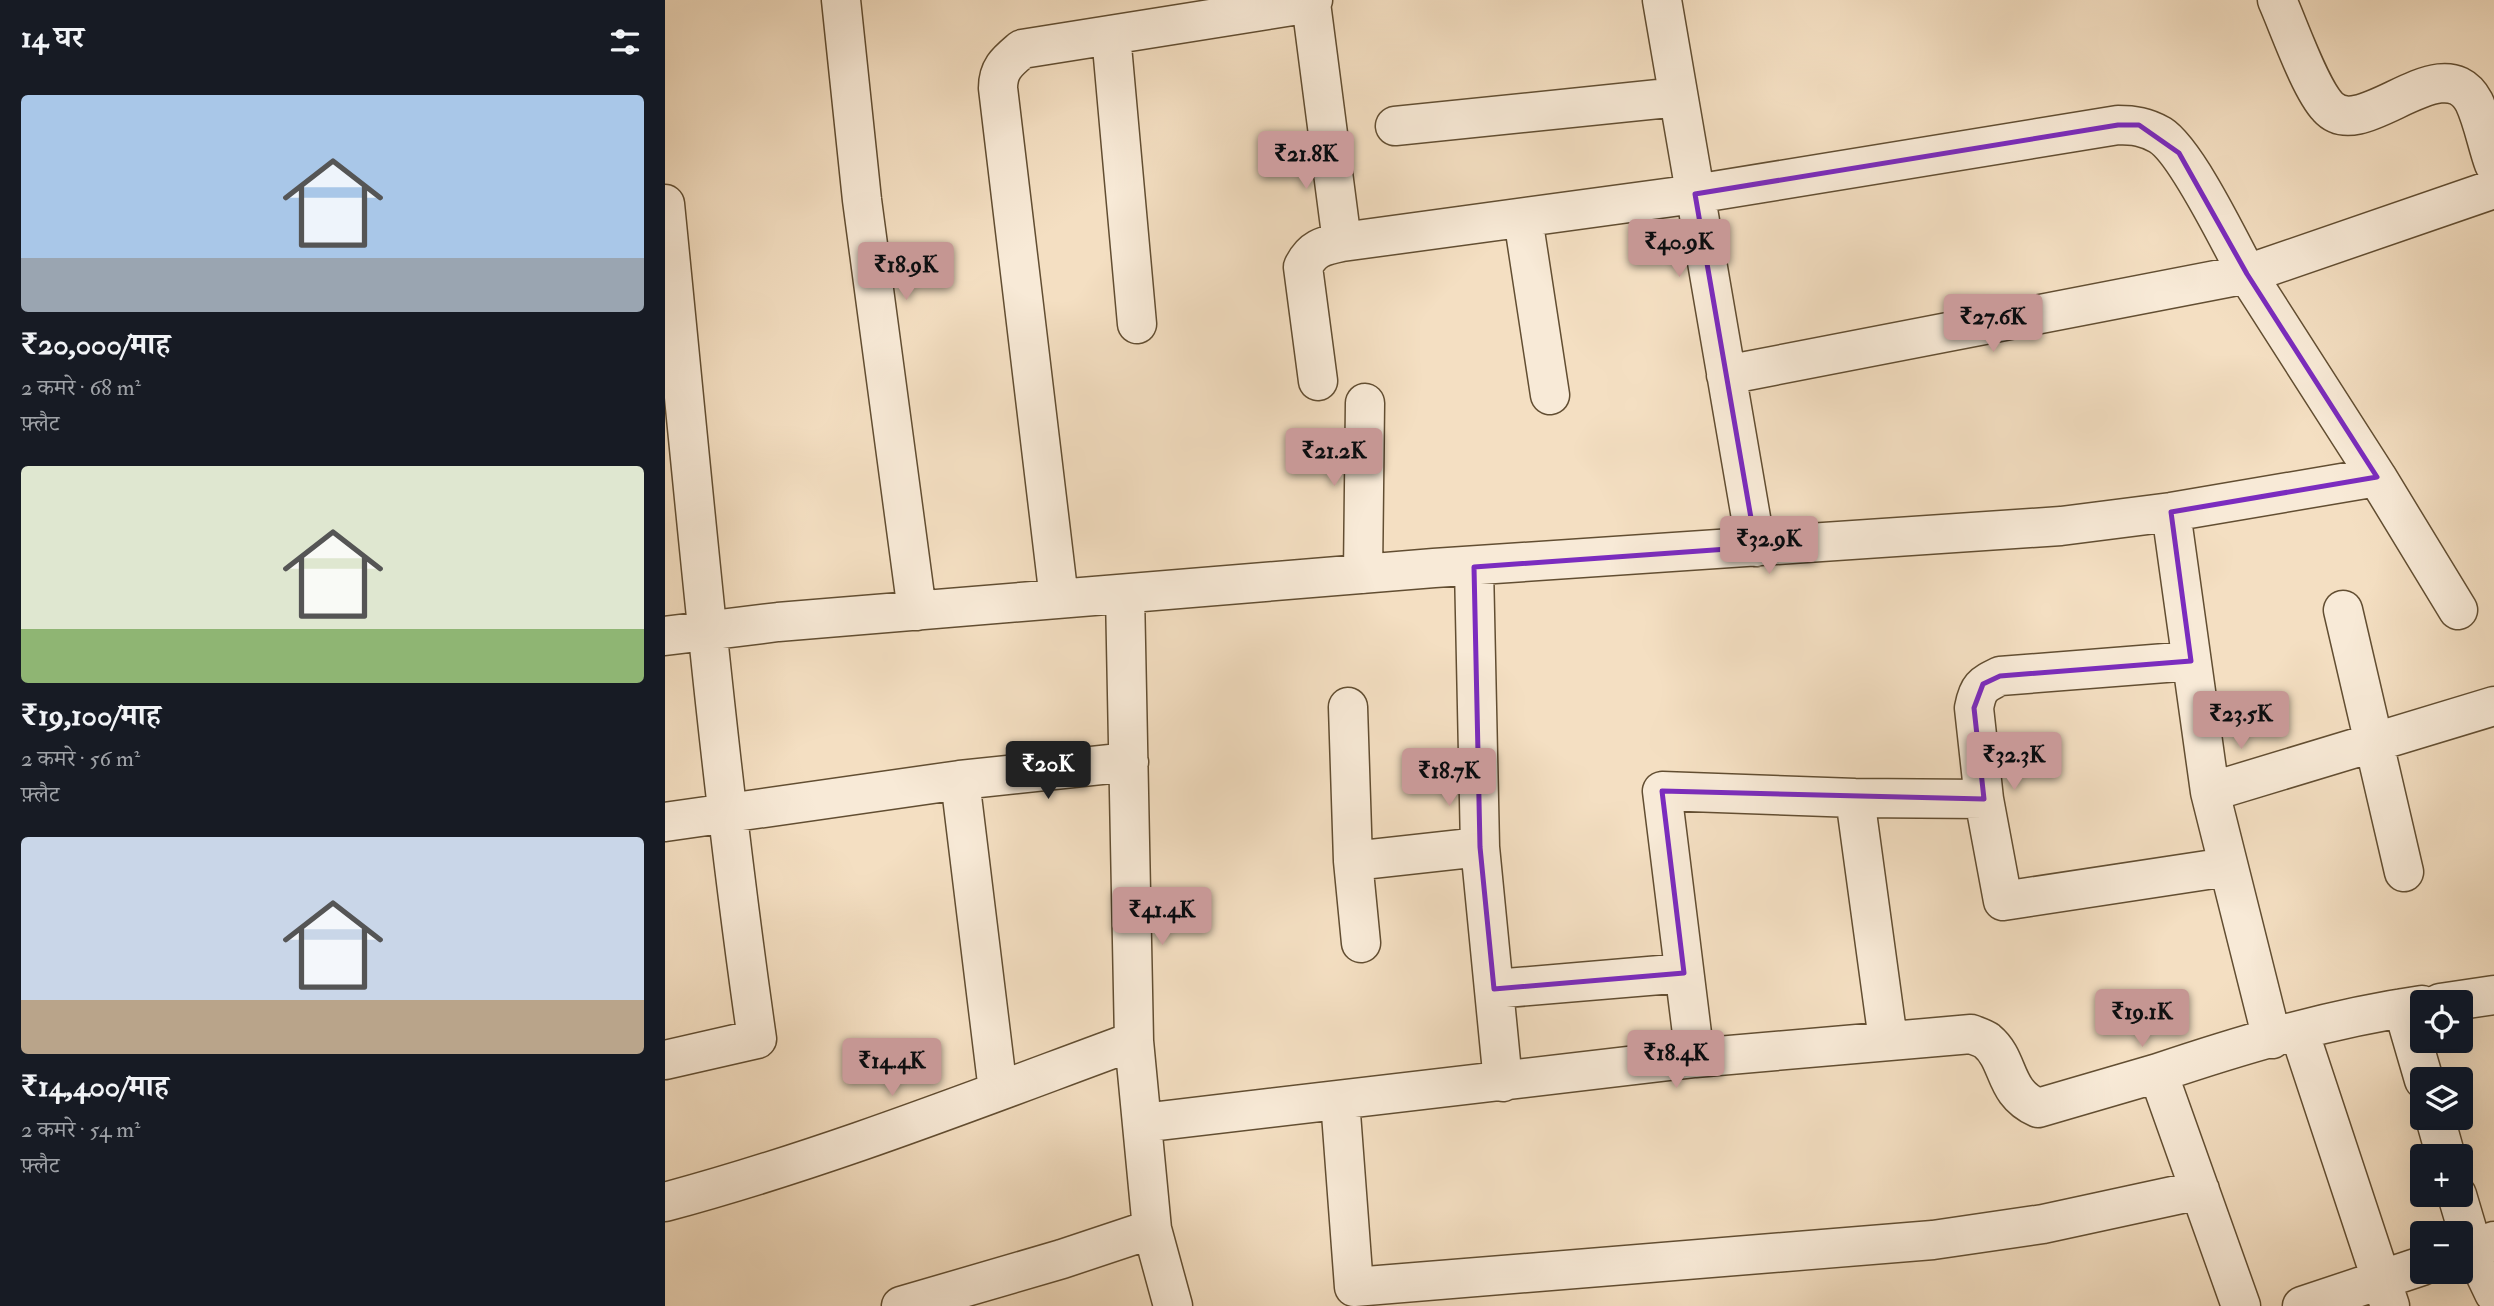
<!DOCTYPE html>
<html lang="hi">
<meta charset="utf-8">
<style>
:root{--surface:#171b24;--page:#242831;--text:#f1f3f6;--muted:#9ea1a6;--accent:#c59692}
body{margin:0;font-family:"IM FELL Double Pica","Noto Serif Devanagari",serif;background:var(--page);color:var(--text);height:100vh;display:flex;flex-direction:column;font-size:26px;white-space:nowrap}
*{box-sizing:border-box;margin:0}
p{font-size:23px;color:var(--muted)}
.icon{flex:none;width:38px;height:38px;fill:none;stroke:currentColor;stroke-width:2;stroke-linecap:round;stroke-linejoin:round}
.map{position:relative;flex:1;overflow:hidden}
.drawer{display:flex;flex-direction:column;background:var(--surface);width:665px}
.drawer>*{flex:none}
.controls{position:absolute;left:1745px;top:990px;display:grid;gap:14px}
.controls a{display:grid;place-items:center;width:63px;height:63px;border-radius:7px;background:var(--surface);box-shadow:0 7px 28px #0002;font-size:35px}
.price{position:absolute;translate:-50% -60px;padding:0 16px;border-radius:7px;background:var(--accent);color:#111;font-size:23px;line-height:46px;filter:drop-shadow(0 2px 4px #0008)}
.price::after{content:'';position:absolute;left:50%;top:42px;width:21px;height:16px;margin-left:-10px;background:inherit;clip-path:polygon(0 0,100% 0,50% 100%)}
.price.active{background:#222;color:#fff}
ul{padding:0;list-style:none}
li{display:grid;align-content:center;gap:14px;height:371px;padding:0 21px}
li span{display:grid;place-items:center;height:217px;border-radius:7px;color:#555}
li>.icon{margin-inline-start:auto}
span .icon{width:126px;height:126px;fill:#fffc;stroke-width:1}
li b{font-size:30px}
h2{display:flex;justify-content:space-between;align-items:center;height:84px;padding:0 21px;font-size:30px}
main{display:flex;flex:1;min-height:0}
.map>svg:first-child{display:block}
</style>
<main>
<section class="drawer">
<h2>14 घर<svg class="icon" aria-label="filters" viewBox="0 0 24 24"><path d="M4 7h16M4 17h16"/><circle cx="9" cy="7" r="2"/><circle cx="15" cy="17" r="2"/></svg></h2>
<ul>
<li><span style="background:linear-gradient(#a9c7e8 75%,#9aa5b1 0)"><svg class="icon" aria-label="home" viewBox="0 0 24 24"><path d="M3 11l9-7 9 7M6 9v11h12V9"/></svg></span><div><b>₹20,000/माह</b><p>2 कमरे · 68 m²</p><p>फ़्लैट</p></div></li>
<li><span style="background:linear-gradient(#dfe7d0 75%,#8fb573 0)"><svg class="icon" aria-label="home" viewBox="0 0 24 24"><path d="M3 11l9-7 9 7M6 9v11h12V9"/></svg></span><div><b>₹19,100/माह</b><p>2 कमरे · 56 m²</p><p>फ़्लैट</p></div></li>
<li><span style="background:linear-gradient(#c9d6e8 75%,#b9a48a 0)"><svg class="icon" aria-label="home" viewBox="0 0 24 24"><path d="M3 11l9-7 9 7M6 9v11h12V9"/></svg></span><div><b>₹14,400/माह</b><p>2 कमरे · 54 m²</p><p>फ़्लैट</p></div></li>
</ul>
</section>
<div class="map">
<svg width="1829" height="1306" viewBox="0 0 1829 1306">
<rect width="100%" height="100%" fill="#f4dfc2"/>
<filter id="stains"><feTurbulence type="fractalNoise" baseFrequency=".00286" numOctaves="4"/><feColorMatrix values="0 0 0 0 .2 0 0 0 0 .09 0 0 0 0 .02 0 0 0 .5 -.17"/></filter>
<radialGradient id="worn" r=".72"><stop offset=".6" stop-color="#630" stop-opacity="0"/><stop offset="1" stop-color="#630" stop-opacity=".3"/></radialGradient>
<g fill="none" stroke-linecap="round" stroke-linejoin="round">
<defs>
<path id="street" d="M176,0L197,200L252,611
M648,0L646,3L677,242C658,246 647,248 638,267L653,381
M997,0L1091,547
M1612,0C1624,27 1645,88 1663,107C1697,145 1777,43 1809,102C1818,121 1822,145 1829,164
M446,35L472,324
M730,126L1013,97
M0,204C28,483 52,762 92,1039L0,1060
M858,218L885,395
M677,242L1030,194L1453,125C1469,125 1481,127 1495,135C1521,151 1565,242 1582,274L1061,375
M1712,477L1793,610
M1506,512L1545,792L1829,706
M698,574L700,403
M460,594L469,1041L487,1229L508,1306
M394,599L333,88C333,68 343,61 357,49L646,3
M1678,610L1739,872
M0,636L113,622L769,568L1396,526L1506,512L1712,477L1582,274L1829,189
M1526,661L1335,676C1317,685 1313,687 1309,708L1319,799L1338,901L1562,867
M683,707L688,861
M295,780L464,762
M1545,792L1607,1039
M1190,798L1223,1040
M0,822L295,780L333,1091
M815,847L838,1082
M696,943L688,861L815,847L809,567
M829,989L1019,973
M1775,1003L1829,995
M1738,1008L1759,1080
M1634,1031L1725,1306
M1030,1058L997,791L1190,798L1319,799
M675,1100L689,1287L1268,1240L1378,1224L1535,1190
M1770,1118L1781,1157
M477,1123L1030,1058L1306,1034C1311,1036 1318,1038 1322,1041C1346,1061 1337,1092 1373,1108L1493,1073
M1792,1195L1808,1249L1796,1253
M0,1202C160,1159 314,1098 469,1041
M1829,1241L1808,1249L1829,1293
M236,1306L397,1259L487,1229
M1576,1306L1493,1073C1579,1044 1667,1018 1757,1005
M1637,1306L1757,1266"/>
</defs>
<!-- street casing -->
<use href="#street" stroke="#624e32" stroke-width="41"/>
<!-- street -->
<use href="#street" stroke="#f8ead7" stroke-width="38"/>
</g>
<!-- marked area -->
<path fill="none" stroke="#7b2cbf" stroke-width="5" stroke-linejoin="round" d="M1453,125H1474L1514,153L1582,274L1712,477L1506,512L1526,661L1335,676L1318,684L1309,708L1319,799L997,791L1019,973L829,989L815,847L809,567L1091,547L1030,194Z"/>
<rect width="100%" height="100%" filter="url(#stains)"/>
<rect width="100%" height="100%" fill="url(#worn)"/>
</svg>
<div class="controls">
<a><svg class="icon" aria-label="locate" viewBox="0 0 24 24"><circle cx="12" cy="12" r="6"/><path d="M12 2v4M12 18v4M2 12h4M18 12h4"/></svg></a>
<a><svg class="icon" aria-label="layers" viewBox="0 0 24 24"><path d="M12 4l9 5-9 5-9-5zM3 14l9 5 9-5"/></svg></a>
<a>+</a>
<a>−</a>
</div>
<b class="price" style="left:641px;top:191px">₹21.8K</b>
<b class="price" style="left:1014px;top:279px">₹40.9K</b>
<b class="price" style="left:241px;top:302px">₹18.9K</b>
<b class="price" style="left:1328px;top:354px">₹27.6K</b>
<b class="price" style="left:669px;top:488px">₹21.2K</b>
<b class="price" style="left:1104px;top:576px">₹32.9K</b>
<b class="price" style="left:1576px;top:751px">₹23.5K</b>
<b class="price" style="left:1349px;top:792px">₹32.3K</b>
<b class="price active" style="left:383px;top:801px">₹20K</b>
<b class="price" style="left:784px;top:808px">₹18.7K</b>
<b class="price" style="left:497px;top:947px">₹41.4K</b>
<b class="price" style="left:1477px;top:1049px">₹19.1K</b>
<b class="price" style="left:1011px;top:1090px">₹18.4K</b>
<b class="price" style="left:227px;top:1098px">₹14.4K</b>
</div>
</main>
